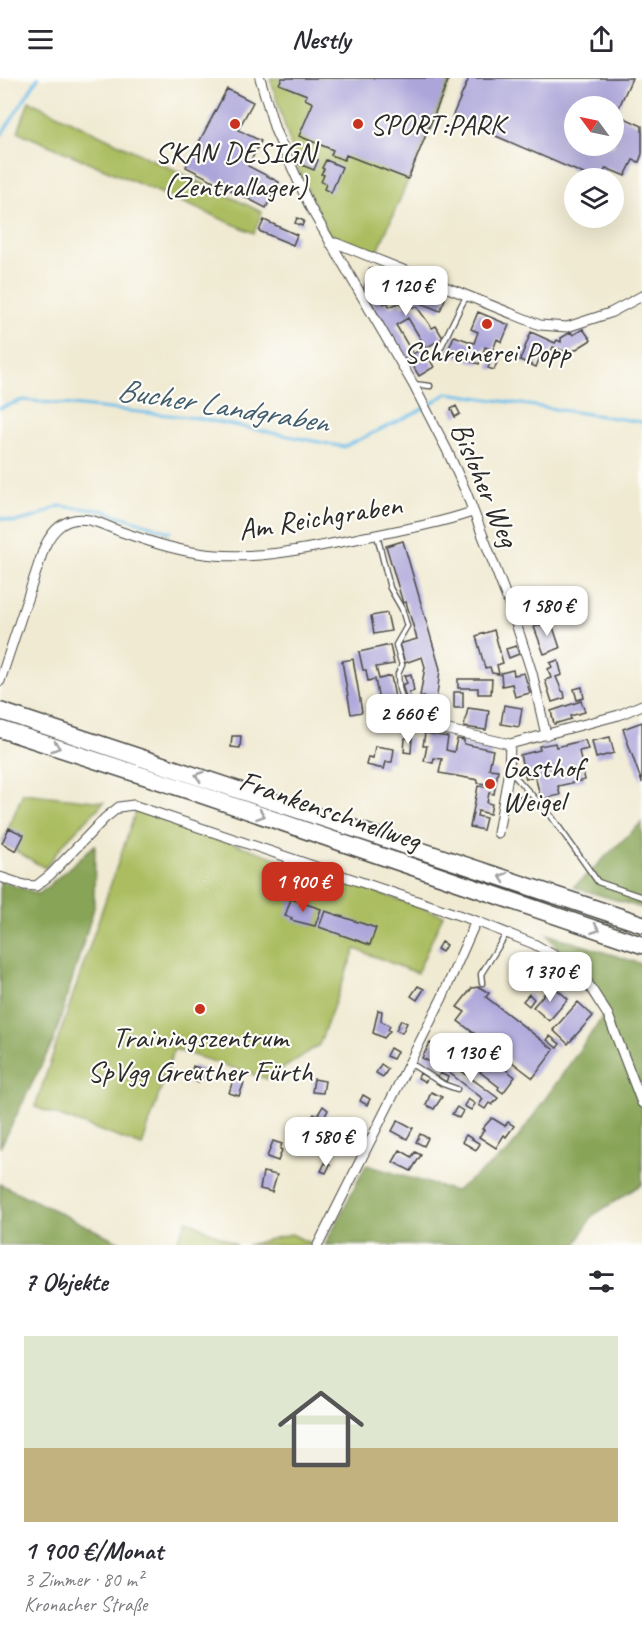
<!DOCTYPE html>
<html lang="de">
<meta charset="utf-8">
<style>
:root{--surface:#fff;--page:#f2f2f3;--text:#2b2b33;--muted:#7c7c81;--accent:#c8321e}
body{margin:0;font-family:Caveat,sans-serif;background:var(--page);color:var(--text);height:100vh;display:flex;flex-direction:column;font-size:22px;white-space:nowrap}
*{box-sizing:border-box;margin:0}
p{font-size:20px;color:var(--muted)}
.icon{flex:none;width:33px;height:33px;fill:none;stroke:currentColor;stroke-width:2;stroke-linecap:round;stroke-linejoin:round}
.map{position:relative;height:1167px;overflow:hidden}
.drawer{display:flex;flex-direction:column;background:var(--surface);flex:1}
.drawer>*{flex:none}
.needle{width:39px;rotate:303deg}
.fabs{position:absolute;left:564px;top:18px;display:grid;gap:12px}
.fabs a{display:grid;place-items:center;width:60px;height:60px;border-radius:50%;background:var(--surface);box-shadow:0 6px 24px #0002;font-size:30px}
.price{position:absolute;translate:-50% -51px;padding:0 14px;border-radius:12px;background:#fff;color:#222;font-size:20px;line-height:39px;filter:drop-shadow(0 2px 3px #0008)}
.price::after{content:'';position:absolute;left:50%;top:36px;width:18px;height:14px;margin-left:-9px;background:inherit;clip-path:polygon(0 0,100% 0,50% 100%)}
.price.current{background:var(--accent);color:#fff}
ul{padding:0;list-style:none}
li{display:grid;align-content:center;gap:12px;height:318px;padding:0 24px}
li span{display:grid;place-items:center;height:186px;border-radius:0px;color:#555}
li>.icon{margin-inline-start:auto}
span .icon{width:108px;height:108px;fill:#fffc;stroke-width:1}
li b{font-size:26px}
h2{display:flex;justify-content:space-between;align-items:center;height:72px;padding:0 24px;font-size:26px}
header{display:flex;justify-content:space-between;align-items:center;height:78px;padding:0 24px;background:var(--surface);font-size:27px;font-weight:800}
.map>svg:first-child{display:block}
</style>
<header><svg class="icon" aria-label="menu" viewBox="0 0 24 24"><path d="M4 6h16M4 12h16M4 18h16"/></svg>Nestly<svg class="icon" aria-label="share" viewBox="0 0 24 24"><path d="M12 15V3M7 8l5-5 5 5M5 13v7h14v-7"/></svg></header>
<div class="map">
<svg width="642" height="1167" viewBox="0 0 642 1167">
<rect width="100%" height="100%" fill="#fdfcf7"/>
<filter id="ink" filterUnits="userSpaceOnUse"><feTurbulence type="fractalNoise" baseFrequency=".0167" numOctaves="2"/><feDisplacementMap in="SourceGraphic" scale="12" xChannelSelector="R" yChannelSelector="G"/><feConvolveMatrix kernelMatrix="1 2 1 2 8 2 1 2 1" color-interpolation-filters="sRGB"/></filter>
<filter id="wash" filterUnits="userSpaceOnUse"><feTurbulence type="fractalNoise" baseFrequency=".008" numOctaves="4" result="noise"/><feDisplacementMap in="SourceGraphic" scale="24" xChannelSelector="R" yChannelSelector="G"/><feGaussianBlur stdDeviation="1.35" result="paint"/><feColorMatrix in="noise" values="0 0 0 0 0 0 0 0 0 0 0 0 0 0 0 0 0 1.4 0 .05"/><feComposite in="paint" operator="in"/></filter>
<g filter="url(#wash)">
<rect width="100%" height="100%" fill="#f0ead2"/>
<!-- green -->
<path fill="#abbd60" stroke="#6b7446" stroke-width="1.5" d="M270,0H452L376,177L329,156L298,91Z
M29,23L262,134L254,155L18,54Z
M23,715L104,724L64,765L45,790L2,765Z
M136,732L443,837L417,895L355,871L319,967L267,1001L174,971L142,1068L35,1029Z
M187,1142L237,1167H175Z
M291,1156L314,1167H247Z"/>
<!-- forest -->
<path fill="#88a456" stroke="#5a6840" stroke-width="1.5" d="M642,744V830L573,809L581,802Z
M95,767L94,830L54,962L0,1070V803L39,816Z
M547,856L642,886V1106L592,1138L576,1167H325L366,1087L455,1113L508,1074L604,937Z
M0,1106L126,1167H0Z"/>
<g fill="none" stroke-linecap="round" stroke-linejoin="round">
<!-- stream -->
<path stroke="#6ebee9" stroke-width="3" d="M0,59L38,0
M0,330L23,322L197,340L344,369L417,334L448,315L642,344
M0,440L15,444L36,439L59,428L101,432L170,454"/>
</g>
<g id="blocks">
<!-- building -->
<path fill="#aca5da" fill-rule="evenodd" d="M282,0H440L448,3L408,101L346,77L344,82L331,77L333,72L299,58L313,25L305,21L307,17L279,6Z
M469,0H632L616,36L642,48V76L639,84L633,82L625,98L606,90L601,100H593L452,39ZM574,28H614V68H574Z
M227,11L253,24L238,52L261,63L248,88L279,104L266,130L186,89Z
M301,76L318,82L314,92L297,85Z
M326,82L342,89L331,115L324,111L326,106L321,104L324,97L321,96L324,91L322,90Z
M297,140L304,143L302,148L295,145Z
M264,142L297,157L293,167L259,153Z
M370,190L445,221L440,233L371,204L369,210L371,215L375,212L384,226L387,224L390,229L400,224L403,229L409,225L412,229H417L432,250L436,248L443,260L426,270L408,240L396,247L413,276L423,270L434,289L419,298L407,278L403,281L364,211Z
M478,234L509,247L502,264L497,261L493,272L485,269L479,286L447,275L454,258L474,265L478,254L471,251Z
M583,251L591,262L570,275L565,277L564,273L553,269L547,282L540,279L536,289L520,282L531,254L555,265L557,262L561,264V260L571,254L573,257Z
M494,275L500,277L494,292L488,290Z
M456,328L460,336L455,339L451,331Z
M403,463L440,591L436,627L423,625L424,618H420L425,589L422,579L405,585L399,566L417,561L406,524L403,525L386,468Z
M549,523L550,528L547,529L548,533L532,538L529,530Z
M387,535L391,553L374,556L371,538Z
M551,543L560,570L544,576L534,549Z
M494,552L503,585L497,587L499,596L492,595L490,589L485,590L476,558Z
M390,567L394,586L376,589L379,601L391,598L397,631L381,634L375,601L368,603L366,592H363L359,574Z
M516,568L519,576L509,580L506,571Z
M353,581L362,634L351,636L342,583Z
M558,582L562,597L556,599L562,613L564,614L565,620L552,624L545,602L551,600L548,591L552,589L550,585Z
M513,592L514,597L524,595L530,615L515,619L512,606L502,608L501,595Z
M411,596L414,613L409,615L411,621L407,623L402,607L407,605L404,598Z
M458,601H492L491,616H478V610H458Z
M582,609L584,620L577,622L574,611Z
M454,614H463V630H454Z
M581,623L585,634L570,638L571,641L554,646L551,633Z
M504,627L522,630L519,649L501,646Z
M468,630L489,633L486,652L464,649Z
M642,644V705L623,651Z
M425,655L448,659L446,672L454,674L457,661L464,662V666L493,672L489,691L498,692L494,716L489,715L487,725L492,726L490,736L478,733L477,738L486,740L483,752L470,749L478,708L485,709L486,706L478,705V702L439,695L442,681L434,680L433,685L424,683L427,668H423Z
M232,658H241L240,670L231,669Z
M610,659L614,675L596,680L592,663Z
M405,660H412L411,675L404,674Z
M585,662L588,671L579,673L585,702L558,708L560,717L541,721L535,698L526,701L520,677L540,672L539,668L555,665L556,669Z
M375,668L394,671L392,684H386L384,691L366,687L368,679L373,680Z
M517,717L525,720L522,729L514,726Z
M9,750L24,757L16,773L2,765Z
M291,821L321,831L315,848L291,842L292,840L285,838Z
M325,833L376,850L370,867L319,849Z
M441,864L446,867L442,874L437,871Z
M552,907L568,921L549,943L533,929Z
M418,908L424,911L417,922L411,918Z
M479,909L489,915L486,919L554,972L533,1000L458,943L465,934L457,929L472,910Z
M529,916L534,921L529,928L523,923Z
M578,924L593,938L568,966L553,952Z
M378,932L382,933L381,943L390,948L388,952L390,953L384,960L373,955Z
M401,942L407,945L402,955L396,952Z
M550,958L560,966L557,970L547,962Z
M430,965L444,972L436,987L422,980Z
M390,970L397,974L393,981L386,978Z
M491,980L515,999L503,1015L498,1011L499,1009L480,994Z
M445,983L447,985L448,983L455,988L457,985L462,989L460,992L498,1020L492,1027L489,1025L485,1031L479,1027L483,1021L443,990Z
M381,986L388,991L383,999L376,995Z
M193,988L204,992L199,1005L189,1001Z
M420,995L428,1000L425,1004L418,1000Z
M440,995L448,999L446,1004L438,999Z
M314,1001L325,1003L323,1015L312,1014Z
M233,1002L244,1005L239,1018L229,1015Z
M431,1014L442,1019L434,1031L426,1027Z
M363,1017L370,1021L367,1027L360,1023Z
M468,1021L475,1026L471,1032L464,1028Z
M323,1028L328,1032L321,1046L317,1043L315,1046L309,1043L314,1036L317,1038Z
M457,1029L463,1033L459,1040L452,1036Z
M492,1040L505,1048L508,1044L514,1048L506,1059L504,1057L496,1070L479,1059L484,1052L482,1051Z
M398,1042L413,1050L407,1061L392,1053Z
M342,1053L350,1057L347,1063L339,1059Z
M420,1056L428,1060L424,1068L416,1064Z
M466,1057L480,1066L476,1072L462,1064Z
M273,1063L282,1066L280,1071L282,1072L278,1083L267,1079Z
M400,1072L412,1079L415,1074L421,1077L411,1093L393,1084Z
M325,1085L330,1087L326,1095L321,1093Z
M263,1094L277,1097L272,1114L260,1111Z"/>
</g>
</g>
<g filter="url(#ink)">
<use href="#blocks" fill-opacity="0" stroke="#494844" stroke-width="1.5"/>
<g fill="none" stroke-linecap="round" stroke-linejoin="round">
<defs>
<path id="lane" d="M438,275L462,226L467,218
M413,306L430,308
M377,457L390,510L402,531L407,548L396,567L402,587L398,596L399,611L403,623L422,646
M509,692L551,738L598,804L642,819
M277,818L288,780
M482,905L481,896L507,855
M410,985L443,1006L457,1011"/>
<path id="street" d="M260,0L275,52L310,129L413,306L447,372L466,414L513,536L532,595L546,657
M330,165H336L540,247L567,249L610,235L642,218
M0,603L44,470C53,450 66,438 89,442C99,444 109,449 119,453C145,462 171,471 198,475C254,484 311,470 365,459C401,452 437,446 472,434
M422,646L510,666L619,637L642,627
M498,755L509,692L510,666
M0,799L24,807L36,808L50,797L105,740L119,729L133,727L476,843L534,866L562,882L585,901L608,937L642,1025
M318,1167L442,920L476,843"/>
<path id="highway" d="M0,633L642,846
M0,651L196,715L642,867"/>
</defs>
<!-- lane casing -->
<use href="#lane" stroke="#494844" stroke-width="7"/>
<!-- street casing -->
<use href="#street" stroke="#494844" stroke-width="11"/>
<!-- highway casing -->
<use href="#highway" stroke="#494844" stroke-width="19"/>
<!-- lane -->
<use href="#lane" stroke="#fff" stroke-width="4.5"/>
<!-- street -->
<use href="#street" stroke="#fff" stroke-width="9"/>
<!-- highway -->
<use href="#highway" stroke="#fff" stroke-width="16"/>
</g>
<!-- one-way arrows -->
<defs><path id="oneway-chevron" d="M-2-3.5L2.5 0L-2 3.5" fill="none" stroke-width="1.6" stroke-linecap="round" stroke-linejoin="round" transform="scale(1.5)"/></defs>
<g stroke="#a0a0a0">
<use href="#oneway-chevron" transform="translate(56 669) rotate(18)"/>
<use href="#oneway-chevron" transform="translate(199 698) rotate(-162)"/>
<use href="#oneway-chevron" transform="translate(261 737) rotate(19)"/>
<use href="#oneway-chevron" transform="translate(503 799) rotate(-161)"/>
<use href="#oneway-chevron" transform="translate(596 851) rotate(19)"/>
</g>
</g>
<!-- markers -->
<g fill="#c8321e" stroke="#fdfcf7" stroke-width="2">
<circle cx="235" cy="46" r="6"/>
<circle cx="358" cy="46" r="6"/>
<circle cx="487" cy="246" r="6"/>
<circle cx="490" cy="706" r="6"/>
<circle cx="200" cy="931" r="6"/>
</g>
<g text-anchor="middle" stroke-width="4.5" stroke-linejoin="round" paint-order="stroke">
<!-- poi labels -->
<g font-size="30" fill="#2b2b2b" stroke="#fdfcf7">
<text x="370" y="56" text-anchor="start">SPORT:PARK</text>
<text x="235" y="84">SKAN DESIGN<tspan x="235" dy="34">(Zentrallager)</tspan></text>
<text x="487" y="284">Schreinerei Popp</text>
<text x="502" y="699" text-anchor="start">Gasthof<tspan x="502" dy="34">Weigel</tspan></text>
<text x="200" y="969">Trainingszentrum<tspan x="200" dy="34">SpVgg Greuther Fürth</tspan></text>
</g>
<!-- street labels -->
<g font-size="30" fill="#2b2b2b" stroke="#fdfcf7">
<text transform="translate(485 406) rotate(67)" y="10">Bisloher Weg</text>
<text transform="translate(320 439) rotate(-9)" y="10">Am Reichgraben</text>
<text transform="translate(330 732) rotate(19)" y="10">Frankenschnellweg</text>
</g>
<!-- water labels -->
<g font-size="32" font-style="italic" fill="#425e6e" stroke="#fdfcf7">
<text transform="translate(223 327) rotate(9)" y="11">Bucher Landgraben</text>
</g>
</g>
</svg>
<div class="fabs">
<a><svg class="needle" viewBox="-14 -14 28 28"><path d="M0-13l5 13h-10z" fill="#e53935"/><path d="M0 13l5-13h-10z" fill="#7c7c81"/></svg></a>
<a><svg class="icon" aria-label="layers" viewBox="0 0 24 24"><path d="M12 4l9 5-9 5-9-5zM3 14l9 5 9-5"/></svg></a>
</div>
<b class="price" style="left:406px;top:239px">1 120 €</b>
<b class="price" style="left:547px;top:559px">1 580 €</b>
<b class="price" style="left:408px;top:667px">2 660 €</b>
<b class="price current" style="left:303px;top:835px">1 900 €</b>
<b class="price" style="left:550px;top:925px">1 370 €</b>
<b class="price" style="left:471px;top:1006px">1 130 €</b>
<b class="price" style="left:326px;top:1090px">1 580 €</b>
</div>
<section class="drawer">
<h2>7 Objekte<svg class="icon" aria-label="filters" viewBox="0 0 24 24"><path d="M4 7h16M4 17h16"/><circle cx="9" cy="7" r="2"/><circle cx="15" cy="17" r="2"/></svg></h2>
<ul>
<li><span style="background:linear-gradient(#dfe7d0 60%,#c2b280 0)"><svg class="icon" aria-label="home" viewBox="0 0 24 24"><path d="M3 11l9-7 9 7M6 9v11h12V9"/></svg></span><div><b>1 900 €/Monat</b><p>3 Zimmer · 80 m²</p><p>Kronacher Straße</p></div></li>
</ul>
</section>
